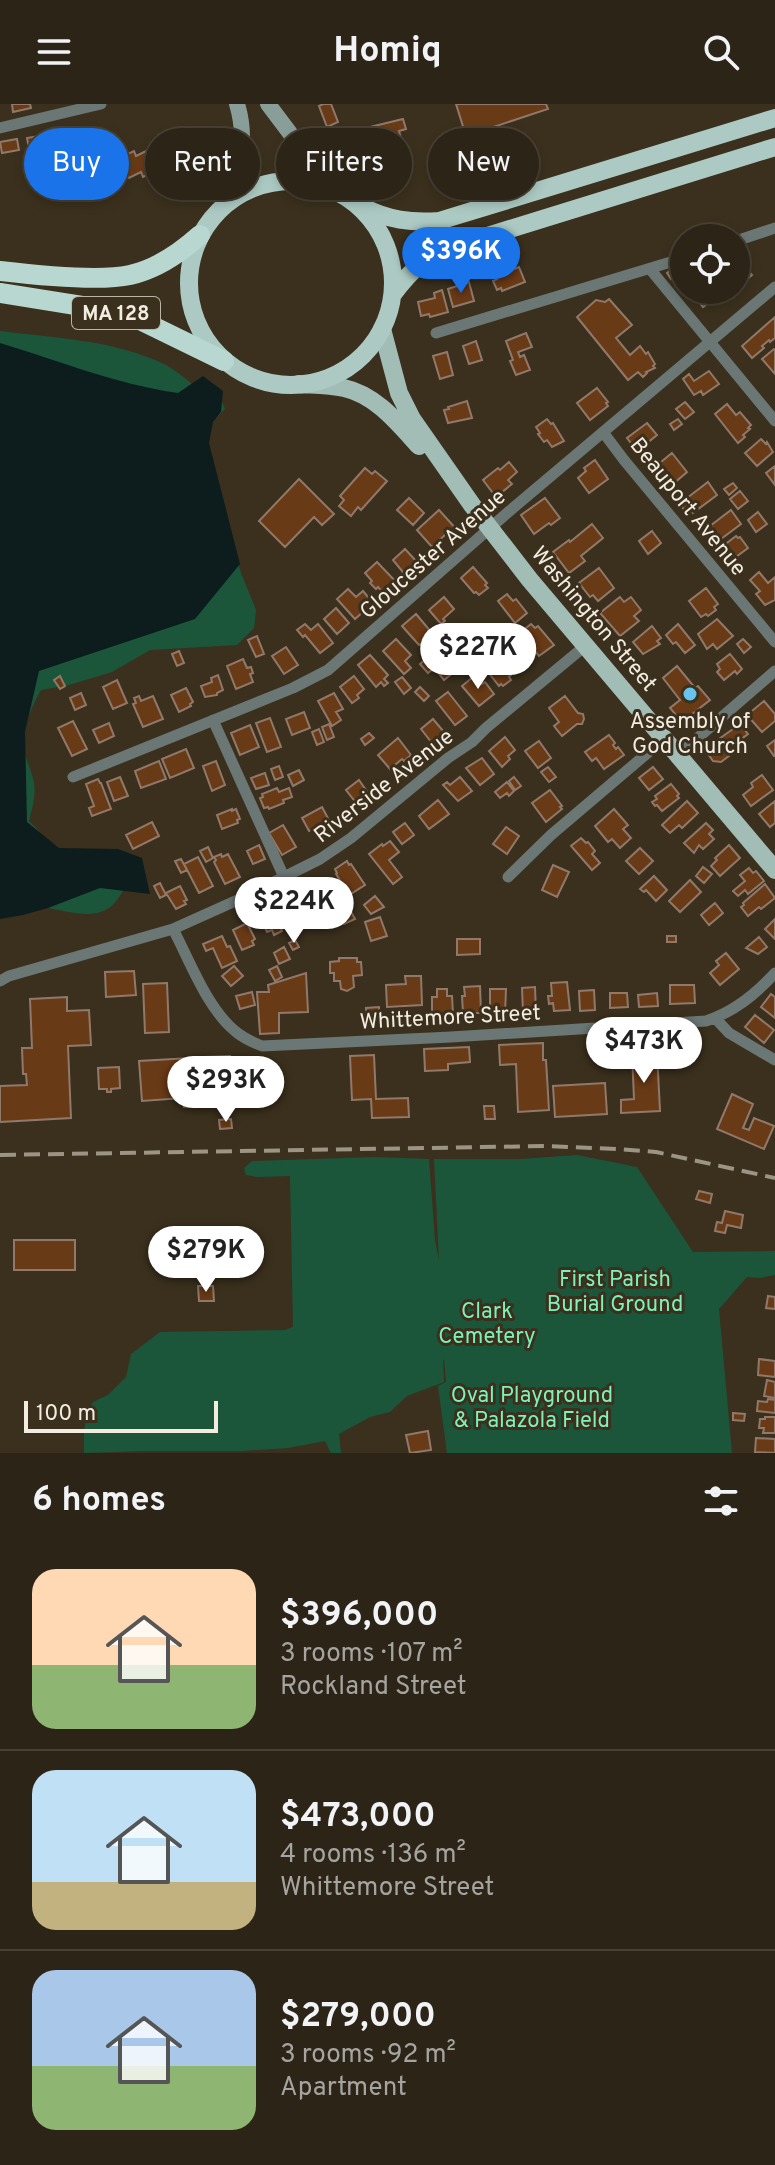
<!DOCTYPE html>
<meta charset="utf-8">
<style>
:root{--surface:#2c2416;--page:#383023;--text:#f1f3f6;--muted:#a6a4a1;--line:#484135;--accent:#1a73e8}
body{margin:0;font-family:Overpass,sans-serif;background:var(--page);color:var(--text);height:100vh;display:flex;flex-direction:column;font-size:30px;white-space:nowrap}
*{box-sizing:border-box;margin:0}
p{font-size:26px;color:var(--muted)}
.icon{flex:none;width:44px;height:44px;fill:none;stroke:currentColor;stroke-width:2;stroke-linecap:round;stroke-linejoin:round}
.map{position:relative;height:1349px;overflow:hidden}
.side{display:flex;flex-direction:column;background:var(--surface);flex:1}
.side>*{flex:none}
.hud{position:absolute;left:24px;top:24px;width:728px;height:72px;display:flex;gap:16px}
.tools{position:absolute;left:670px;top:120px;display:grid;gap:16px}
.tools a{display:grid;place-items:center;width:80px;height:80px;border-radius:50%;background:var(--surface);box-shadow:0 4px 12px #0003,0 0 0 2px var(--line);font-size:40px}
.scale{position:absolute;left:24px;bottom:20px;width:194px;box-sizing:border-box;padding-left:8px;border:4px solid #f3ece0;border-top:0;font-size:22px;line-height:28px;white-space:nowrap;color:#f3ece0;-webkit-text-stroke:6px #3b301d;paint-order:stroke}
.price{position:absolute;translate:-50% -68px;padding:0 18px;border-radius:28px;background:#fff;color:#222;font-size:26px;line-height:52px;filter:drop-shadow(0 2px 4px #0008)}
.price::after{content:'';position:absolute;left:50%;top:48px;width:24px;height:18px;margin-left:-12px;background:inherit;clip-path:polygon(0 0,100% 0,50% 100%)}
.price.on{background:var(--accent);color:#fff}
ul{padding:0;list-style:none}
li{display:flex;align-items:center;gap:24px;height:200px;padding:0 32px}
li+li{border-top:2px solid var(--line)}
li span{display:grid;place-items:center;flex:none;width:224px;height:160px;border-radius:24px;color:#555}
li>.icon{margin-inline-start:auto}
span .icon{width:96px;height:96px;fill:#fffc;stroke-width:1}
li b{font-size:34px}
h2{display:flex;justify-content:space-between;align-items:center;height:96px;padding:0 32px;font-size:34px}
.tag{padding:0 28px;border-radius:36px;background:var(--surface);box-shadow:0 4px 12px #0003,0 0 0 2px var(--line);font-size:28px;line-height:72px}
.tag.on{background:var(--accent);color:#fff}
header{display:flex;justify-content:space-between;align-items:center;height:104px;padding:0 32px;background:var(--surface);font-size:36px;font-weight:700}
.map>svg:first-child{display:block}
</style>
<header><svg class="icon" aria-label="menu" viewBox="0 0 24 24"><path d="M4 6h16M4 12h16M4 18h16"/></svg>Homiq<svg class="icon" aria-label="search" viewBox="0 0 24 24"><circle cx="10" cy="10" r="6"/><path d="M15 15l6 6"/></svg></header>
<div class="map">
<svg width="775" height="1349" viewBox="0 0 775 1349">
<rect width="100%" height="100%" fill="#3b301d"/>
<!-- green -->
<path fill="#1b563b" d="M0,227C55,234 116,236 166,261C177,267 187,276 197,284L216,283L225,305L210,321L199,343L222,406L241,469L256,506L254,524L237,541L150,546L112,568L69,581L41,586C32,602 23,622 24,641C24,654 32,666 34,679C36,692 32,705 29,717L38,726L59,762L127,778C110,820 85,811 48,804L38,775L0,761Z
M577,1051L637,1063L693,1148L775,1147V1171L760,1174L747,1173L719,1205L732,1349H447L438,1282L446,1278L444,1255L443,1257L444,1278L407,1292L390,1308L370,1313L339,1330L341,1349H331L325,1337L288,1344L242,1347H144L84,1349V1327L88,1306L93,1298L108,1291L126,1273L131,1250L160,1228L285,1226L293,1223L290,1072L257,1073L246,1071L244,1064L252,1057L374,1053L429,1055L435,1136L439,1156L434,1055H521Z"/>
<!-- water -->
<path fill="#0d1c1d" d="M0,239C60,257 115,280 178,289L203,272L223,287L221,308L213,318L209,339L240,460L195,515L39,567L25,628L27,718L59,744L118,745L142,754L150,790L100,784L48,804L23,811L0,815Z"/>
<!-- building -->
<path fill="#693a16" stroke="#90796b" stroke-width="2" d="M12,0H30L31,4L13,8Z
M323,0H331L338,18L327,23L319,2Z
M456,0H546L548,5L466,32Z
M403,15L406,25L399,27L401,34L375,40L370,23Z
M77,23L83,41L74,43L76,51L67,53L65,43H67L64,25Z
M45,31L47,50L40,52V47L36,48L35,44L29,45L27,34Z
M17,35L19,46L2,49L0,38Z
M58,37L62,48L56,50L52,39Z
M154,43L158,52L162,50L167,62L143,73L141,68L129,74L119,54L134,47L136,52Z
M740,158L752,171L736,185V162Z
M519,163L525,178L502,187L501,184L497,186L493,177L497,175L496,172Z
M675,163L679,169L671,175L667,169Z
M469,178L474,197L453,203L448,185Z
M442,186L448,208L430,213L429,210L421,212L418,198L435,194L434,189Z
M696,186H715L719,191L703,203L692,189Z
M609,195L632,221L616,234L630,251L640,242L646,250L648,248L655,260L653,262L655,264L646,268L647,269L643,273L638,268L628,276L577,213L596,196L605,198Z
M775,213V234L770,238L769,236L762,242L764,244L752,254L742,242Z
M526,229L532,243L518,248L520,253L524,251L530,266L516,271L510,257L513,256L506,237Z
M476,237L482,256L469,260L463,242Z
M774,245L775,246V270L762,255Z
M447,248L453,271L440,275L433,252Z
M709,267L719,280L703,291L701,287L694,291L683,275L689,270L694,277Z
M597,284L608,298L606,299L608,302L590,316L577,299Z
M467,297L472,314L448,319L444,306L449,305L448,303Z
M685,298L694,308L685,315L676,305Z
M727,300L736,311L740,308L751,321L748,324L750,325L743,331L745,333L738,339L715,310Z
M547,315L551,320L553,319L564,337L552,343L547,336L544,338L538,330L540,329L536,323Z
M678,315L682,320L674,326L670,320Z
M647,319L657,331L637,347L627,334Z
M761,335L766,340L767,338L773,348L757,362L745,349Z
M672,349L687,368L673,380L667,373L664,375L655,363Z
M595,356L608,375L589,389L578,374L586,367L584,364Z
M509,358L517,368L508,376L512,380L496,393L483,376L498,364L500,366Z
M775,362V381L766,369Z
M365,364L372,370L375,367L387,377L361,406L358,403L351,412L339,402L344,396L340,392Z
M299,375L334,410L322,421L314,413L285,443L259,417Z
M708,378L717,391L693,409L692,407L688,410L681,402L685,399L683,397Z
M733,379L737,384L729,391L724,385Z
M740,387L748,397L738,405L730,395Z
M409,394L424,409L413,421L397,406Z
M545,394L560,414L551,421L549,419L534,430L521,411Z
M439,406L459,428L450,435L446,430L432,443L417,426Z
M731,406L741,420L717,438L715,436L712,439L704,429L708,427L706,425Z
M758,408L767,420L756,428L748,416Z
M592,420L603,434L581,452L585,457L569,469L553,448L569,436L570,438Z
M652,427L661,439L648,450L639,437Z
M736,432L738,434L740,433L748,444L729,458L719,445Z
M405,445L417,458L415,460L418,463L407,473L393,456Z
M377,458L398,480L386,492L378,483L376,485L370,479L372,477L365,469Z
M473,463L487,479L485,481L488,484L479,491L476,488L474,489L461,474Z
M599,464L614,484L598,497L593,491L590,493L579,479Z
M759,468L768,479L775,473V496L765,501L756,490L760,487L750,476Z
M706,484L718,500L714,503L716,506L708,512L706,510L701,513L689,497Z
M348,485L356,493L363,487L373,499L355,515L337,495Z
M507,490L513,497L516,495L527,509L515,519L498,497Z
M444,493L454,505L443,515L445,517L441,520L429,506Z
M620,493L624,498L631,493L641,506L634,512L639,517L620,532L600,509Z
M336,504L349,519L337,530L324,515Z
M416,510L437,535L426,545L421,540L419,541L402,522Z
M717,515L733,532L717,545L713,540L707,545L698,530Z
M305,520L311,526L318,520L333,539L320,549L305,531L303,533L297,526Z
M531,520L535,524L538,522L554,541L539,552L525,535L522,538L517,531Z
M678,520L695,541L685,549L676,538L673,540L666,531Z
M652,522L661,534L657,537L660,540L643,550L633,538Z
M257,532L264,550L256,553L248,536Z
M396,535L411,551L405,557L411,564L404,570L383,547Z
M743,535L751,543L744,549L737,540Z
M286,543L298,561L284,570L272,552Z
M179,547L184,559L177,562L172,550Z
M730,550L742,565L737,570L735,567L724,576L717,568L720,565L717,560Z
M370,551L388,571L384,575L388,579L384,582L381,578L376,583L358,561Z
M476,553L486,565L481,569L471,557Z
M243,555L247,564L251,563L253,569L250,570L253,578L236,585L227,562Z
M426,555L434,564L428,569L420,560Z
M501,558L511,571L509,573L511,576L503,582L501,580L499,582L488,568Z
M445,559L454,568L444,576L436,566Z
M677,562L695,584L698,582L710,596L682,618L670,604L680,596L663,574Z
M218,571L223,586L217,589V591L205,593L201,582L212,578L211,574Z
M60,572L65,582L60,585L54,576Z
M354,572L364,585L357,591L359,594L352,599L340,583Z
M474,572L482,580L485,578L494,590L479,602L462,582Z
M402,573L411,584L404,590L395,578Z
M117,576L127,599L113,605L103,583Z
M420,583L429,592L424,597L415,588Z
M186,584L193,598L190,600L191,602L179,608L171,591Z
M448,588L467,612L455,621L436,597Z
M81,589L86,601L75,606L70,594Z
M334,589L343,605L336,608L341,616L332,622L318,597Z
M139,592L141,597L153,592L163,615L143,623L133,600L136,599L134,594Z
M565,592L578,609L583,610L584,615L582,620H577L562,632L554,622L559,618L549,604Z
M764,597L775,610V617L762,628L747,611Z
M304,608L310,624L292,631L286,615Z
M270,614L281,643L267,648L256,619Z
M433,615L444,628L442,630L444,632L435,639L434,637L432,639L421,625Z
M73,617L87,645L72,652L58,624Z
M109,619L114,632L99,639L93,626Z
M329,620L334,633L327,636L322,623Z
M740,620L748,630L740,636L738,633L732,638L738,645L721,658L713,657L708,650L709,642Z
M250,621L259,643L240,651L231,629Z
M319,625L324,638L317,641L312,628Z
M369,629L374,634L365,641L361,635Z
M609,631L615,639L613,641L616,645L618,643L624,651L604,665L596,654L592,657L585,648Z
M505,633L515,646L508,652L510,655L502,663L489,647Z
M398,634L411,651L404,657L402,655L390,665L378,651Z
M775,636V652H774L767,642Z
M539,637L551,654L538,664L525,647Z
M186,645L194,664L170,674L162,655Z
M482,654L494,670L480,681L466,664Z
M159,657L166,675L141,684L135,667Z
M216,657L225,681L212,687L203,662Z
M279,662L283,673L275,676L271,665Z
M548,663L556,673L549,678L541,668Z
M653,663L663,675L649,686L639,674Z
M299,666L304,676L293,682L288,671Z
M265,669L269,681L256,685L251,674Z
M762,671L773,686L751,702L743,691L753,683L751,679Z
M120,673L128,692L114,697L107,678Z
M460,673L472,687L458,697L443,681L447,678L450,681Z
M514,673L521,682L515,686L509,677Z
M98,675L100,679H101L111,705L92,712L89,704L94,702L86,680Z
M359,676L368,689L357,700L346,686Z
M507,678L514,687L509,692L507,689L500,694L495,688Z
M671,680L679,690L677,692L679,694L662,707L657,701L655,702L652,698L657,695L655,692Z
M277,684L279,688L289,684L292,693L283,696L284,699L269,705L268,703L264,704L260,694L263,693L262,690Z
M550,686L562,702L560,703L562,705L546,718L532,699Z
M438,696L449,710L429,725L419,712Z
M687,697L698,709L682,724L679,721L670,729L662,721Z
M775,697V719L770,723L759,710Z
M322,703L330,718L316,726L315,724L309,727L302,714Z
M232,705V707L236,705L240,715L237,716L238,719L222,725L217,711Z
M614,705L628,721L623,725L631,734L620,744L612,735L608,738L595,722Z
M152,718L159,732L133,745L126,731Z
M405,719L414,731L402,740L393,728Z
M706,719L713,726L709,730L714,735L703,745L699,741L694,749L684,739Z
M283,721L296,743L282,751L269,729Z
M506,723L519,732L507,750L493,740Z
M581,734L586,739L588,738L595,747L592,750L600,759L592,766L571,742Z
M390,737L399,748L389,756L402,773L393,780L369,750L382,740L383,742Z
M259,741L265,755L253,760L247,747Z
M729,741L740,754L720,772L711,762L717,756L715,754Z
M208,743L213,754L206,758L200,747Z
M640,744L653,757L639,770L626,757Z
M221,750L222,753L228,750L240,773L225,780L214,758L216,756L214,753Z
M198,753L213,782L199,789L184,760Z
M181,755L187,766L181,769L175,757Z
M347,757L349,761L351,760L365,781L349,791L336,770L337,769L335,765Z
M553,761L569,768L557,793L542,786Z
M703,763L712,770L704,779L696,772Z
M749,764L753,769L756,767L764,777L748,790L745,786L738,792L733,787L745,777L740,771Z
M654,772L667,786L656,797L646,786L644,788L640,785Z
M690,776L701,788L680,808L669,797Z
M326,777L336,792L322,801L312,787Z
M160,779L166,791L160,794L154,782Z
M765,780L775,794L761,805L759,803L748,812L741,803L744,801L743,799Z
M180,782L187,796L184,797L186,800L176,805L166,789Z
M298,789L310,811L296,819L284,797Z
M375,792L384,803L371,810L364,801Z
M715,799L723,809L709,821L701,811Z
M349,804L355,815L344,820L338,809Z
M273,807L282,827L274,831L272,826L267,828L260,813Z
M380,813L387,832L371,837L365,818Z
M775,815V835L765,825Z
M247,819L255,835L252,837L254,841L242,846L233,826Z
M222,832L227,843L230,842L237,857L222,864L213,844L206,847L203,840Z
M667,832H676V838H667Z
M759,833L767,843L758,850L746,844Z
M457,835H480V850L457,851Z
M295,836L299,843L293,846L289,839Z
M284,843L290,855L279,860L274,849Z
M726,849L739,865L720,881L710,869L719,861L716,857Z
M339,854H357V858H361L362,871L353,872L354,883L347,887L341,885L340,877H334V869H330V858L339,857Z
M234,862L243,872L231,882L222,872Z
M277,862L282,873L275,877L269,866Z
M134,867L136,891L106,893L105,868Z
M306,869L308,908L279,909V929L260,930L257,888H269L268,881Z
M405,872H421L422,901L387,903L386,881L406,880Z
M567,878L570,906L554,907L553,899L549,900L548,892H552L551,879Z
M167,879L169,928L145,929L143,880Z
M670,881H694L695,899L670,900Z
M480,882L481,909H463L462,892H465L464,883Z
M535,883L536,908H523L522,884Z
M437,885H447V892H452L453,910H432V893H437Z
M490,885H506L505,910H493V903L490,904Z
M594,886L595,906L580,907L579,887Z
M252,888L255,901L240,905L236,892Z
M610,889H627L628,903L610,904Z
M657,889L658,902L639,903L638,891Z
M771,890L775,893V914L761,903Z
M67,893V907L89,906L91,941L68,942L71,1014L0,1018V982L27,981L26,970H23L22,944H32L30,895Z
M379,903L380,918H367L366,904Z
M755,911L774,926L764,939L745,923Z
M672,937H694L695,955L673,956Z
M543,939V956H546L549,1006L518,1008L516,960L500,961L499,941Z
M469,943L470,958L448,960V966L425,967L424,945Z
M657,948L660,1007L621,1009V996L634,995L632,949Z
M374,951L376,995L408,994L409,1013L372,1014L371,995L352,996L350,952Z
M230,952L232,978L216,979L217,1001L184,1003L183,994L142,997L139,957L190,954V957L205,956V953Z
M119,963L120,984L111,985V988H107V985H99L98,964Z
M605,979L607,1010L555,1013L553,982Z
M732,990L753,1000L743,1024L749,1026L754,1014L774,1022L764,1045L717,1025Z
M484,1002H494L495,1015H485Z
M231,1015L232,1024L220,1025L219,1016Z
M699,1087L712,1090L710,1099L696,1095Z
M725,1107L743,1111L741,1124L727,1121L725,1129L715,1127L717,1118L722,1119Z
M14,1136H75V1166H14Z
M198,1182H213L214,1197H199Z
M768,1192L775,1193V1205L766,1204Z
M759,1255L775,1257V1273L758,1271Z
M767,1276L775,1278V1294L764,1292Z
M768,1295L775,1296V1309L757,1307L758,1297L767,1298Z
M733,1309L745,1310L744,1317L733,1316Z
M765,1313H775V1329H763L764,1324H759L760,1315H765Z
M428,1327L431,1346L410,1349L406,1331Z
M756,1334L775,1335V1349L755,1348Z"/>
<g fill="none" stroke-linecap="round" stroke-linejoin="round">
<!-- minor -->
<path stroke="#6a7774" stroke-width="11" d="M0,24L101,0
M736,137L775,124
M650,165L775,317
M436,229L684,154
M603,328L624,356L775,538
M213,616L284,773
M678,651L775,567
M73,673L293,584L328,566L506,410L775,183
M508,773L551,731L664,635
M173,825C190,857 207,904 235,927C243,934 252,938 262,942L451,933L706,917C734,908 755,891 775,869
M0,877L9,872L173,825L242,794L320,755L351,734L448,654L472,638L486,624L585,542
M715,914L729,929L775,956"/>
<!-- secondary -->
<path stroke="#8a9e99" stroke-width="16" d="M268,0L332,85
M228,97C239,63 248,36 237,0"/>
<!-- primary -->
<path stroke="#a2bcb6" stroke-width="18" d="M382,225L399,289L412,315L472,401L530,476L775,766
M299,280C314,281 329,281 344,284C376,291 398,319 419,342"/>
<!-- trunk -->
<path stroke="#accac3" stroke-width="18" d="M189 179a102 102 0 1 1 204 0a102 102 0 1 1-204 0Z
M363,103C388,116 411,119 439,117L775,14
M393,190C412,165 425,153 455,142L775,43"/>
<!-- motorway -->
<path stroke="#b7d7d0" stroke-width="20" d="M0,167C34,171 98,178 130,171C157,165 180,149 200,131
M0,189L82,202L140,216L224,257"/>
<!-- rail -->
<path stroke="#9c9484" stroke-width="4" stroke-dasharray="16 8" stroke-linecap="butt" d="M0,1051L547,1042L618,1045L656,1048L775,1074"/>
</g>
<!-- markers -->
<circle fill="#66c4ef" stroke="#3b301d" stroke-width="3" cx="690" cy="590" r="8"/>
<g text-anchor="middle" stroke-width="6" stroke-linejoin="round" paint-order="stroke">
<!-- shield labels -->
<rect fill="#3b301d" stroke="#bcb4a6" stroke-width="2" x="72" y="193" width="88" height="32" rx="6"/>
<g font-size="20" font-weight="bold" fill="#f3ece0">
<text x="116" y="216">MA 128</text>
</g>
<!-- street labels -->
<g font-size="22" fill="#f3ece0" stroke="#3b301d">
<text transform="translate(689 402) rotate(51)" y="8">Beauport Avenue</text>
<text transform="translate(432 449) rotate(-41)" y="8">Gloucester Avenue</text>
<text transform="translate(595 514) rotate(50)" y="8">Washington Street</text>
<text transform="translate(383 681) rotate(-38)" y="8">Riverside Avenue</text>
<text transform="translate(450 912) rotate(-3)" y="8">Whittemore Street</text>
</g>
<!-- poi labels -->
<g font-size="22" fill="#f3ece0" stroke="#3b301d">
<text x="690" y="624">Assembly of<tspan x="690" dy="25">God Church</tspan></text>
</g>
<!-- park labels -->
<g font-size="22" fill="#7ff1b8" stroke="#3b301d">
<text x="615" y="1182">First Parish<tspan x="615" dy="25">Burial Ground</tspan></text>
<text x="487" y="1214">Clark<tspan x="487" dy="25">Cemetery</tspan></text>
<text x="532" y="1298">Oval Playground<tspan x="532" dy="25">&amp; Palazola Field</tspan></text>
</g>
</g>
</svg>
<div class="tools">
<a><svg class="icon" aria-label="locate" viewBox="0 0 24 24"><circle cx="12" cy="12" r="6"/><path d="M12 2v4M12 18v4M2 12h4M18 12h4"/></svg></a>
</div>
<div class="scale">100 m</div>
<b class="price on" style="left:461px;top:191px">$396K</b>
<b class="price" style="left:478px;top:587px">$227K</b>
<b class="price" style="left:294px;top:841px">$224K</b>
<b class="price" style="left:644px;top:981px">$473K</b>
<b class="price" style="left:226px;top:1020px">$293K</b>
<b class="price" style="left:206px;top:1190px">$279K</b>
<div class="hud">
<a class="tag on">Buy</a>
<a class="tag">Rent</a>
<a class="tag">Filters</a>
<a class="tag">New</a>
</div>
</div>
<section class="side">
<h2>6 homes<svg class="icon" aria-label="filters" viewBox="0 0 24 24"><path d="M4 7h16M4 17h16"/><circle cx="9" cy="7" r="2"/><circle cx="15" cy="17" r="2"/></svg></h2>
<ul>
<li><span style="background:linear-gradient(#ffd9b3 60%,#8fb573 0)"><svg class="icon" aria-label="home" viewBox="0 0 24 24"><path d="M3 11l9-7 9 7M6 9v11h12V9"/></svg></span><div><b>$396,000</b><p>3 rooms · 107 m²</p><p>Rockland Street</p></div></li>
<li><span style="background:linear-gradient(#bfe0f5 70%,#c2b280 0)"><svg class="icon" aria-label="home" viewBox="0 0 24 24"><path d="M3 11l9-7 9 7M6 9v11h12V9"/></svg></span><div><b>$473,000</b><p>4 rooms · 136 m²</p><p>Whittemore Street</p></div></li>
<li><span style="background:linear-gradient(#a9c7e8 60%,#8fb573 0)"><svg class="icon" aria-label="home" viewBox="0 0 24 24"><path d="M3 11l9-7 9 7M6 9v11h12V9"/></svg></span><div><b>$279,000</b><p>3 rooms · 92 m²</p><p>Apartment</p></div></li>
</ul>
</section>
